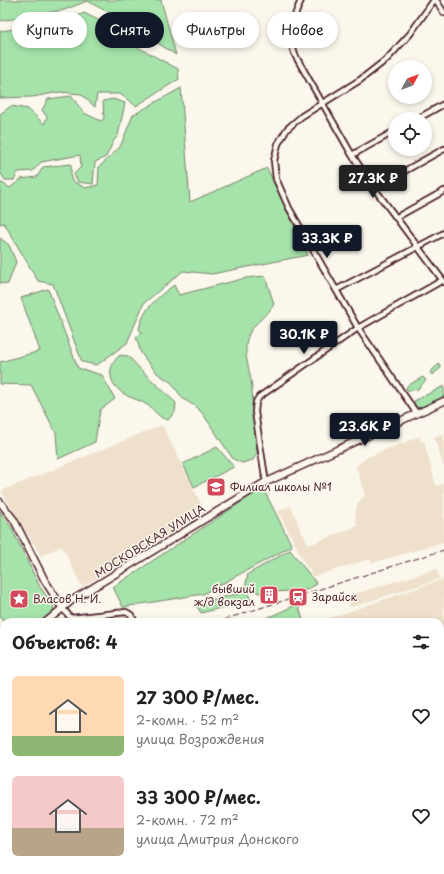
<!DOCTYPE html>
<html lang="ru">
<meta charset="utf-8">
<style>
:root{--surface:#fff;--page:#f6f6f6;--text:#222;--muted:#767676;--accent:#111827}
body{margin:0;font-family:"Playpen Sans",sans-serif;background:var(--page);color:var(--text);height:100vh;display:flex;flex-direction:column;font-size:15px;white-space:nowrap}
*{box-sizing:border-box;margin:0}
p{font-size:13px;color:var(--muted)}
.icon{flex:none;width:22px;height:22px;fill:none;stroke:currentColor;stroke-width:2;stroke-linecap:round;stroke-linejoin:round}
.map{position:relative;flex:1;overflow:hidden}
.drawer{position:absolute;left:0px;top:618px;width:444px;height:256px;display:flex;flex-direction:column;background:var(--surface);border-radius:12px 12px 0 0;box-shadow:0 2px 6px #0003}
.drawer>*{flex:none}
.hud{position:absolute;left:12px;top:12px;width:420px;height:36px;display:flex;gap:8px}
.needle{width:26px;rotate:49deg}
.buttons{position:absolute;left:388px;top:60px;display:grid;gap:8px}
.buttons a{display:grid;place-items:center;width:44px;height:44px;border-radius:50%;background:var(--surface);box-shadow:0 2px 6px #0003;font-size:20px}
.price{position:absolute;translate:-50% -34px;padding:0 9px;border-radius:4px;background:var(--accent);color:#fff;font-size:13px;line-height:26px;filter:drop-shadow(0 1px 2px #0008)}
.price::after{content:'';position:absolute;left:50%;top:24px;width:12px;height:9px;margin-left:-6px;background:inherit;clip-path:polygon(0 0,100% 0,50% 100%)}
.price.selected{background:#222;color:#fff}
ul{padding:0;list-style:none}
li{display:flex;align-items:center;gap:12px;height:100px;padding:0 12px}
li span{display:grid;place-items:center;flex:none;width:112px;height:80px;border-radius:6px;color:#555}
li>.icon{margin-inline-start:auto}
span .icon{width:48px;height:48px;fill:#fffc;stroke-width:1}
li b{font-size:17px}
h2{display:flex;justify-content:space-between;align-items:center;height:48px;padding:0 12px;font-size:17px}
.chip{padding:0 14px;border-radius:18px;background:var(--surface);box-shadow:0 2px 6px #0003;font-size:14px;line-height:36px}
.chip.selected{background:var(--accent);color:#fff}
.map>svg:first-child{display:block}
</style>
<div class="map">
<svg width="444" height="874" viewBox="0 0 444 874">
<rect width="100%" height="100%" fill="#fbf7ec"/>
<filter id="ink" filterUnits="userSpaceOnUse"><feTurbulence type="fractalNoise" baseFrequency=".025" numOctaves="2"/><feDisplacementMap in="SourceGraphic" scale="8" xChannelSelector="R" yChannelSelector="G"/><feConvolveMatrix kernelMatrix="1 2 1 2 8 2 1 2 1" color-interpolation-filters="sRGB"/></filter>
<g filter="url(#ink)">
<!-- built -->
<path fill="#efe0cc" d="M162,425L205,512L82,587L62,546L41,556L1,491Z
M444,433V467L434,437Z
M420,436L421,442L424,441L436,486L444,484V542L372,563L370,559L312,577L309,568H307L278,511L291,506L300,529L309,545L357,526L355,516L357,504L365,495L356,466L368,457Z
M437,569L440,579L351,607L347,596Z
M444,579V709L440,694V622H318Z
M124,616L131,622H83Z"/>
<!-- green -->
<path fill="#a5e3aa" stroke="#78816a" d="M0,0H161L176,55L117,17L87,1L64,10L0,21Z
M84,13L102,22L139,48L178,69L179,79L136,106L120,94H97L95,107L81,94L60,92L32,97L0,98V31L66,22Z
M181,88L190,202L267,168L308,255L212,274L183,271L144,303L127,343L97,365L82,362L53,284L38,281L4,223L0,224V182L10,188L21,179L37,177L43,167L71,164V180L85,188L98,185L99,167L120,147L133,115Z
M71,96L84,113L101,121L104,118L103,101L113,99L125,103L118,136L114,140L106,157L95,162L93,184L78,182L74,174L81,167L80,155L41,162L33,171L18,172L14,180H5L0,172V114L11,106L28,109L44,124L47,117L42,110L48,99Z
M0,238L9,245L16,262L8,284L0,283Z
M265,276L274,304C268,316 254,322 249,334C241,352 251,370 252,389C253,410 255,432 257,453L253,460L242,463L233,459L203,414L195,406L183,399L171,382L158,374L146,360L141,353L136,337L142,333L139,329C144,307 157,298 174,285L179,295L246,278Z
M48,289L78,368L102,375L115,399L100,410L95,442L58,459L56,433L31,385L0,384V362L40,351L21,298Z
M120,355L128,356C143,373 160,387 176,403L175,412L168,420C158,418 156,411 149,406C142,401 133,399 126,395C109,386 105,368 120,355Z
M439,364L441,368L432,375L430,372Z
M423,377L426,380L418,389L408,391L406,389L407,386Z
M444,386V396L420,408L415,406L414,401Z
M217,447L234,467L194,487L183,464Z
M265,492L292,546L203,594L123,607L113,587L255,493Z
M0,511L11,527L40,587L54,607C50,626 18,622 4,622V623L0,617Z
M290,550L317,584L306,590L273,592L263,594L245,588L248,574Z
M247,592L251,600L201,613L195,603Z
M298,604L303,620L296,622H258Z"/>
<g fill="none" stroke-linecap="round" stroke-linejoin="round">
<defs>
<path id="street" d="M301,0C292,24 286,29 295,55L352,155L374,188L444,282
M436,0L444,13
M417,119L444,104
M352,155L395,131
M374,188L444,149
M397,217L444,191
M336,290L444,233
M417,414L358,328L289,208L276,179L274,161L278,144L287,129L302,116L360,80L387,59L410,34L434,0
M266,483L255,412L256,402L259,397L358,328L443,280
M63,609L71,618L126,612L131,615L135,622
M440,720L444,722
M0,762L4,769
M440,815L444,800
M440,820L444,821
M263,870L276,874
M175,874L182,870
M281,874L282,870
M351,874L352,870
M424,874L425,870"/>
<path id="secondary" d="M0,502L14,520L45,581L63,609
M46,622L71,601L262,484L444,401
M0,655L4,652
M0,743L4,740
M0,829L4,827
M198,870L201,874
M66,874L71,871"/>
</defs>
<!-- street casing -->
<use href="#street" stroke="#4a1f2b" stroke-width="8"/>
<!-- secondary casing -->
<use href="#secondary" stroke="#4a1f2b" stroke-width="9"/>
<!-- street -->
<use href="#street" stroke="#fbf7ec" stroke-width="4.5"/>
<!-- secondary -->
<use href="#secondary" stroke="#fbf7ec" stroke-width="6"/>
<!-- rail -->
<path stroke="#4a1f2b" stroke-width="1" stroke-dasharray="6 3" stroke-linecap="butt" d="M216,622L444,550"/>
</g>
</g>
<!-- icons -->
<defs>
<symbol id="school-square" viewBox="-11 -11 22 22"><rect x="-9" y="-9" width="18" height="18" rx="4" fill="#d1495b" stroke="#fbf7ec"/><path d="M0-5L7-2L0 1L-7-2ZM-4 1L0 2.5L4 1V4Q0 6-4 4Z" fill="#fff"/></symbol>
<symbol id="building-square" viewBox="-11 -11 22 22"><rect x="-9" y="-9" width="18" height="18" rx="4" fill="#d1495b" stroke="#fbf7ec"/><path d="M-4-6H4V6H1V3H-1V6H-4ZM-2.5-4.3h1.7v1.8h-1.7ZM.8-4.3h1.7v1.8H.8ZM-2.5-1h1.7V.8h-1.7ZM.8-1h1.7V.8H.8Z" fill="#fff"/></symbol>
<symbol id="station-square" viewBox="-11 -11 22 22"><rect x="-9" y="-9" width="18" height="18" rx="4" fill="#d1495b" stroke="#fbf7ec"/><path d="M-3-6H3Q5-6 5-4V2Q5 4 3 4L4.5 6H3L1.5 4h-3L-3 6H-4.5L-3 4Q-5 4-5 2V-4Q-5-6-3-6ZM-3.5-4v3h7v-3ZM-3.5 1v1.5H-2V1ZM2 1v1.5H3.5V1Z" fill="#fff"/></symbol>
<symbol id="sight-square" viewBox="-11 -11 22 22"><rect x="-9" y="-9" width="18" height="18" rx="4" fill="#d1495b" stroke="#fbf7ec"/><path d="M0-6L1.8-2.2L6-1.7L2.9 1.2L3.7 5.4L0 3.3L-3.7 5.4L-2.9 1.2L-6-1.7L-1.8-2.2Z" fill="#fff"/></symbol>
</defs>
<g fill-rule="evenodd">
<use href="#school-square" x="205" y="476" width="22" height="22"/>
<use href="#building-square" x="258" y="584" width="22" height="22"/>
<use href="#station-square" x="287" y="586" width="22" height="22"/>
<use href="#sight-square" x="8" y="588" width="22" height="22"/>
</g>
<g text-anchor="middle" stroke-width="3" stroke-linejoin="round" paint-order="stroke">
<!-- poi labels -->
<g font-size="11" fill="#4a1f2b" stroke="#fbf7ec" text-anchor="start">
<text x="230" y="491">Филиал школы №1</text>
<text x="255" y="593" text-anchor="end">бывший<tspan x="255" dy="13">ж/д вокзал</tspan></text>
<text x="312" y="601">Зарайск</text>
<text x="33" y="603">Власов Н. И.</text>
</g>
<!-- street labels -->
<g font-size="11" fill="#4a1f2b" stroke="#fbf7ec">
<text transform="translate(150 541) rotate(-32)" y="4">МОСКОВСКАЯ УЛИЦА</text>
</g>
</g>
</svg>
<div class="buttons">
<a><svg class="needle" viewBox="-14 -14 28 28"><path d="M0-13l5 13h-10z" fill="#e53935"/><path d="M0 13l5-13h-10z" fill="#767676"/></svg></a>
<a><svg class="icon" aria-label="locate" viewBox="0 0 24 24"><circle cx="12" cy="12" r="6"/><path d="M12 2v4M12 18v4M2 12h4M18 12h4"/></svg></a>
</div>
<b class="price selected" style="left:373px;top:199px">27.3K ₽</b>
<b class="price" style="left:327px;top:259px">33.3K ₽</b>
<b class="price" style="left:304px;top:355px">30.1K ₽</b>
<b class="price" style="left:365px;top:447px">23.6K ₽</b>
<div class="hud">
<a class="chip">Купить</a>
<a class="chip selected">Снять</a>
<a class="chip">Фильтры</a>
<a class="chip">Новое</a>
</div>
<section class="drawer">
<h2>Объектов: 4<svg class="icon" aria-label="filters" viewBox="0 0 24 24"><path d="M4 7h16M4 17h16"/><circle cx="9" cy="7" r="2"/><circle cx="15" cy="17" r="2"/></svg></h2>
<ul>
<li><span style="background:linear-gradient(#ffd9b3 75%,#8fb573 0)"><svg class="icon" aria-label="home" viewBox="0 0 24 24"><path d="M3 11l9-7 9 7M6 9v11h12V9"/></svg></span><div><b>27 300 ₽/мес.</b><p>2-комн. · 52 m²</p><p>улица Возрождения</p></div><svg class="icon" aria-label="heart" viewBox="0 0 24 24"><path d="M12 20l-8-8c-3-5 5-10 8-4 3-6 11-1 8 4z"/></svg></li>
<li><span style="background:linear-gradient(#f6c9c9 65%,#b9a48a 0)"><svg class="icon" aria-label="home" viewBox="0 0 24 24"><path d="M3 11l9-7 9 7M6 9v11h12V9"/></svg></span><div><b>33 300 ₽/мес.</b><p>2-комн. · 72 m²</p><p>улица Дмитрия Донского</p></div><svg class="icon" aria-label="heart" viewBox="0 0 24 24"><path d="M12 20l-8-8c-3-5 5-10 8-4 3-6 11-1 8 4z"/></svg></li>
</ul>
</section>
</div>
